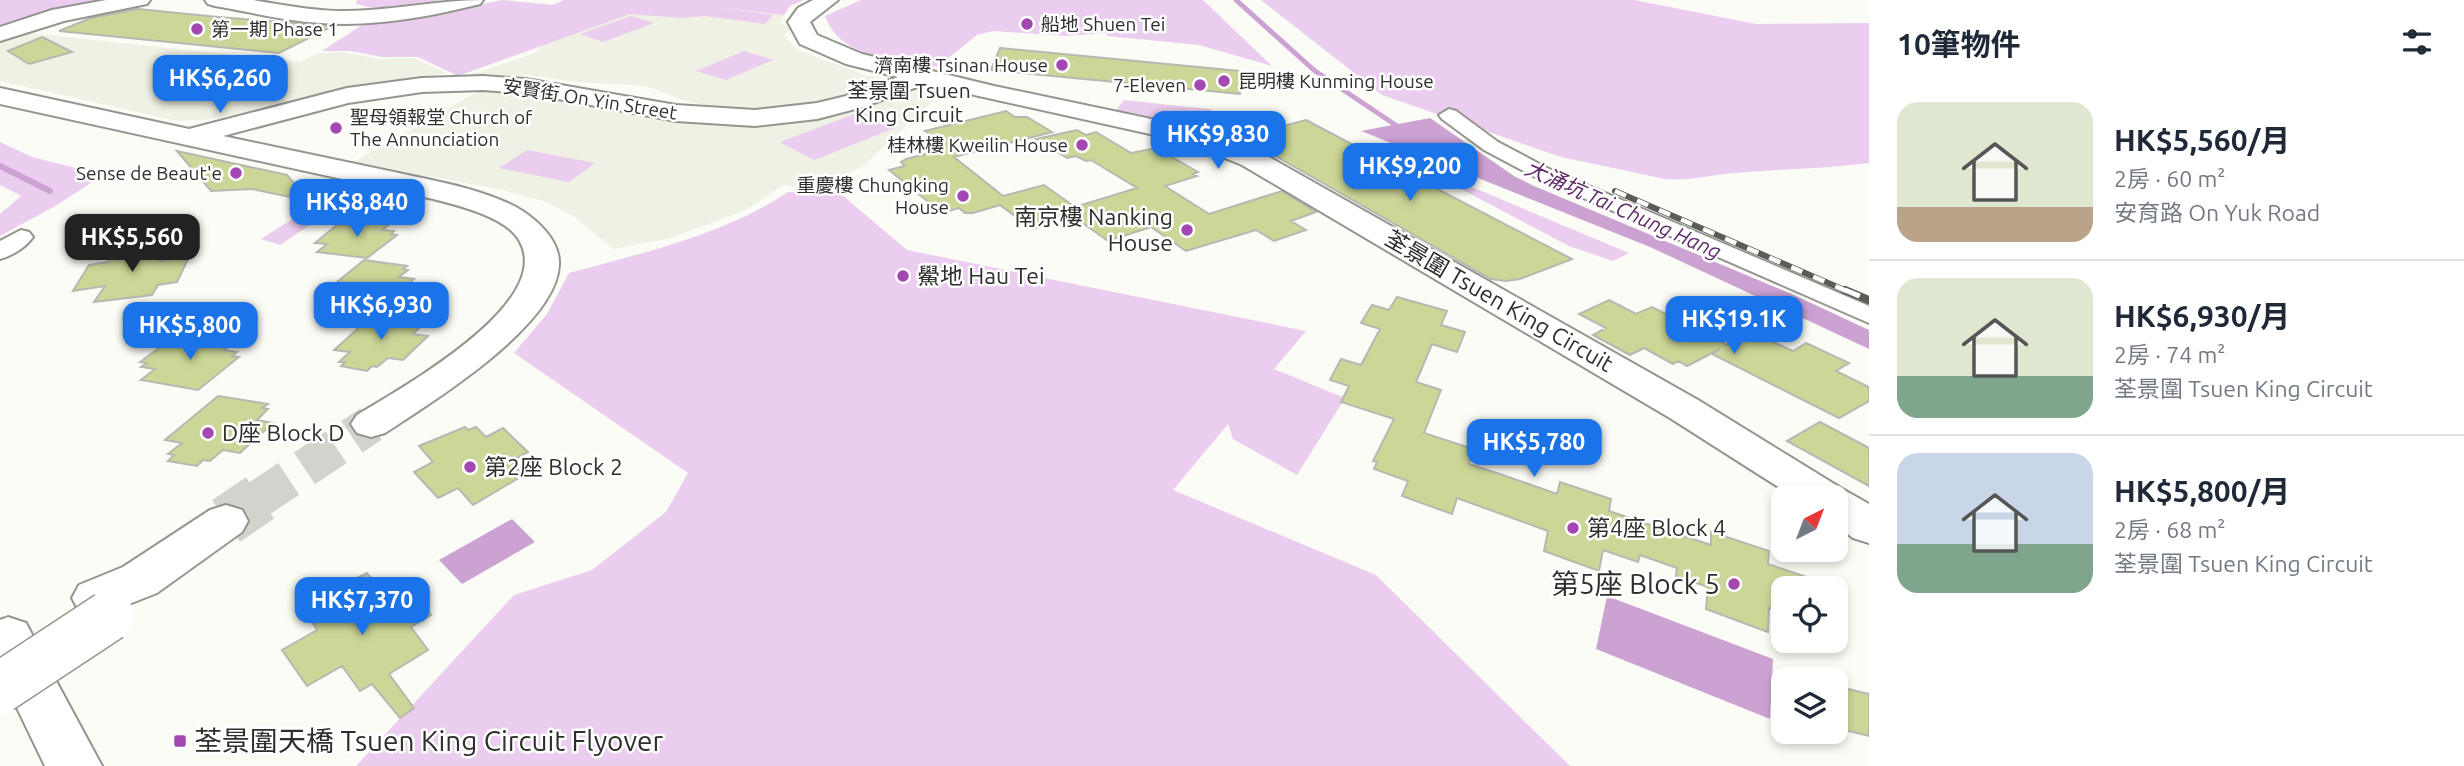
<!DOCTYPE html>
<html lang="zh-TW">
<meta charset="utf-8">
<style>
:root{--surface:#fff;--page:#f2f2f3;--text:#1f2937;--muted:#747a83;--line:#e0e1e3;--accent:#1a73e8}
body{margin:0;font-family:Ubuntu,"Noto Sans TC",sans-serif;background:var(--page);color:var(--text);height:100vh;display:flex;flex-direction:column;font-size:26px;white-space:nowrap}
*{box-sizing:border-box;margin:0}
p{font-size:23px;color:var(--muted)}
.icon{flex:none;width:38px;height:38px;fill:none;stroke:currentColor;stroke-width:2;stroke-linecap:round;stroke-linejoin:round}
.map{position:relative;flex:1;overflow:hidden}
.details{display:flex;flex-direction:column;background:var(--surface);width:595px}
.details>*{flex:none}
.needle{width:46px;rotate:42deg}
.fabs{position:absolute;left:1771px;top:485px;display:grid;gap:14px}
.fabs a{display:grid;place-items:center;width:77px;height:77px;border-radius:14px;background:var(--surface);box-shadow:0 4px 10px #0003;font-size:35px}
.price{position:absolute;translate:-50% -60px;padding:0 16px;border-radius:14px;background:var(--accent);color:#fff;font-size:23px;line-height:46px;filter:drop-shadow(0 2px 4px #0008)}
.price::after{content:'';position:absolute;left:50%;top:42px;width:21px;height:16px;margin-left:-10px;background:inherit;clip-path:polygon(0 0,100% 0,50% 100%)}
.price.active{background:#222;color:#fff}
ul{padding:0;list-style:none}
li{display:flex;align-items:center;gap:21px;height:175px;padding:0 28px}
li+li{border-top:2px solid var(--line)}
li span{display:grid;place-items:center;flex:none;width:196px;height:140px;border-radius:21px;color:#555}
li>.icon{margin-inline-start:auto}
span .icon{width:84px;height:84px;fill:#fffc;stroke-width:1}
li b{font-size:30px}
h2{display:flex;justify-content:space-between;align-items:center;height:84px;padding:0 28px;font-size:30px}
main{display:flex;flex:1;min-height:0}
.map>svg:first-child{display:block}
</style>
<main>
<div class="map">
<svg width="1869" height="766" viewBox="0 0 1869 766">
<rect width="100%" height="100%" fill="#fbfcf5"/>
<!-- built -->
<path fill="#eef1e3" d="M658,0L784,15L780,22L790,29L784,35L797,50L865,75L892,80L858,95L827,102L765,110L714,107L683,100L646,86L577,82L528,75L464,77L535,53L561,28Z
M27,33L301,62L319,53L343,52L379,59L414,58L446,73L368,86L213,119L178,121L0,81V42L16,34Z
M916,89L933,92L938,96L864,165L819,190L784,185L746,210L671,238L613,249L575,217L547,202L503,190L354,162L481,90L544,98L668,122L758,127L843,115Z"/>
<!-- green -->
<path fill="#ebcdef" d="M0,0H108L56,10L0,27Z
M357,0H446L373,8L356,4Z
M502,0L553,5L564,0H804L790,6L784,15L715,7L773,15L765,24L705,16L682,18L630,14L458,76L418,57H382L350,51H322L365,23L431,15Z
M861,0H1203L1272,66L1199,45L1107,36V33L1066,36L993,31L977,35L937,67C898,60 841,60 825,16Z
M1261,0H1634L1756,24L1869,23V163C1824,169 1780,169 1735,173C1711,175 1689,181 1665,179L1561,157L1382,95Z
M631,16L654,23L603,42L580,34Z
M744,51L773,60L726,80L696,71Z
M1124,100L1209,109L1219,114L1190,124L1116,110Z
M860,112L895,128L814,160L780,142Z
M0,142L32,157L103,175L57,205L0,236V214L21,196L0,185Z
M527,150L595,163L569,182L499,168Z
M1398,156L1629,253L1613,261L1569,246Z
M347,184L365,188L280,245L261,239Z
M788,192L841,194L907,250L1306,331L1274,369L1345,398L1297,475L1233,439L1228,424L1173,490L1376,575L1570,766H356L514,595L592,570L666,512L688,473L514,353L547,314L569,273C645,252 722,236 788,192Z"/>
<!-- water -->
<path fill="#cca2d3" d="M1430,118L1514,176L1534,186L1794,295L1869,330V349L1650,247L1361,131Z
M512,519L535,542L462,584L439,560Z
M1607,596L1773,659L1770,719L1596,649Z"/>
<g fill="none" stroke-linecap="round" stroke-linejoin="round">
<!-- stream-far1 -->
<path stroke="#cca2d3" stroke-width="5" d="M1236,0L1315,71L1400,128"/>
<!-- stream -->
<path stroke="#cca2d3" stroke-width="6" d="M1398,127L1401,129
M0,166L50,191"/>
</g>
<!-- building -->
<path fill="#ccd697" stroke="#b7b8b1" stroke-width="2" d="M138,9L218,17L333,26L279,53L59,31L91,18Z
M42,37L72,52L29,64L8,51Z
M1000,48L1239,71L1240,94L991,70Z
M1006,111L1015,117H1027L1052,132L954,157L1003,196L1044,185L1075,207L1137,188L1091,160L1086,161L1076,156L1067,158L1036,139L1077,130L1086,135L1096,132L1131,153L1156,148L1198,172L1193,174L1197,176L1165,186L1209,214L1282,191L1316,212L1291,221L1306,230L1274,241L1256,230L1186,251L1151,227L1108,241L1074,217L1032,229L1000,205L973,213H965L959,208L942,213L889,170L905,166L901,162L906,159L938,151L925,143L928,142L925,140L934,137L925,131Z
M1306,120L1376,157L1572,259L1520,279L1506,281L1491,279L1242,137Z
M177,151L287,175L309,201L252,189L211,191Z
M360,219L391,223L382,230L394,231L391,234L397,235L367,258L317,252L327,244L315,243L338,224L350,226Z
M169,247L160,261L189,257L177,282L158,285L152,295L94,302L105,286L73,291L89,265L108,262L114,254Z
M364,260L407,266L403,269L408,270L399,277L414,279L377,312L332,305L336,302L331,301L341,293L326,291Z
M1397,297L1447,311L1441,325L1465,332L1457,352L1432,344L1416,382L1441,390L1424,433L1473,449L1469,464L1500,474L1557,494L1560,482L1611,499L1609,511L1711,545V532L1769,551L1768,564L1827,584V588H1783V613L1769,608L1768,632L1706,609L1708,587L1676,576L1677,568L1640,555L1638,562L1603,550L1599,571L1544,551L1548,531L1457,498L1452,514L1402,496L1408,481L1374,469L1377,462L1373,461L1394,419L1341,402L1349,386L1330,380L1341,359L1361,365L1380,329L1361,323L1372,305L1389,310Z
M1609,300L1636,314L1652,307L1727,345L1748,334L1756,338L1760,336L1793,351L1806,343L1849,363L1836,371L1869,387V401L1839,418L1712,354L1720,349L1687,366L1678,361L1673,364L1644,348L1630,355L1593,335L1606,328L1579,314Z
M375,313L420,320L416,324L422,325L413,334L428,336L403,360L388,358L377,367L372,366L367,371L341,366L345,362H339L350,352L334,350Z
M201,335L237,340L224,350L237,352L232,356L239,357L198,390L141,380L155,369L141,367L147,363L140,362L163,345L169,346L174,342L188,344Z
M218,396L268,404L262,408L268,409L257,420L273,423L240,453L223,450L210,461L203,460L197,466L168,461L174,455L168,454L182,443L165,440Z
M1820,422L1869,448V486L1787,441Z
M465,427L468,430L476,427L486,437L503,428L528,452L511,461L520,472L514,476L517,479L473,505L458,488L438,498L414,472L433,462L419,446Z
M367,573L383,593L405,582L431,615L411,627L428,650L389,674L414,708L400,718L372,684L360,691L342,666L307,686L282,650L317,630L302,606Z
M1836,686L1869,694V736L1836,728Z"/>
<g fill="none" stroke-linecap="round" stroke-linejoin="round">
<!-- secondary-tunnel-far1 -->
<path stroke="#d2d3cd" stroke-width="38" stroke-dasharray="38 19" stroke-linecap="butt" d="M257,500L371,424"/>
<!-- secondary-tunnel -->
<path stroke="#d2d3cd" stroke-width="50" stroke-dasharray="50 24" stroke-linecap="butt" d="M226,521L260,498"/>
<defs>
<path id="street" d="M1449,109L1456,111L1498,142L1547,168L1869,306V323L1533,176L1484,150L1442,119L1439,115Z
M21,230L29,232L33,237C26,247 12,256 0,259V241Z"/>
<path id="secondary" d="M106,0H150L147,4L64,21L0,41V27L52,10Z
M205,0C220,0 237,0 253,0C284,5 313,11 344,11C391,11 437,0 483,0L480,4C428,17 375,27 321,23C285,21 250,12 215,6L208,4Z
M813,0H838L810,22L817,35L862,54L994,86L1194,128L1262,153L1698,400L1844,490L1869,504V543L1853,538L1836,525V497H1794L1670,418L1242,165L1186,142L925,84L863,107L817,119L755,126L676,121L526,93L483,90L422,92L348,103L223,136C280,148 337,160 394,172C435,181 479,188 516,207C535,218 560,239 559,264C558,325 432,402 385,433L371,437L357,433L351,424L357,415C399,389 557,303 519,240C506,217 457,205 433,199L0,104V88L189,129L347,88L422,78L483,76L526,79L676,105L755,110L817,103L846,96L898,77L846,64L800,44L788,22L798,8Z
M226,505L242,510L248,521L242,532L157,593L96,617L79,611L72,598L79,585L123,567L210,510Z"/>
<path id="highway" d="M8,617L26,623L36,642L29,656L11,662L0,659V620Z
M30,659L48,666L102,766H45L4,681L12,666Z"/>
</defs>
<!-- street casing -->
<use href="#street" stroke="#94958f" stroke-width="4"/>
<!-- secondary casing -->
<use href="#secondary" stroke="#94958f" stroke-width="4"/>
<!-- highway casing -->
<use href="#highway" stroke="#94958f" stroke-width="4"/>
<!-- street -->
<use href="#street" fill="#fff" fill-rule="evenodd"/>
<!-- secondary -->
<use href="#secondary" fill="#fff" fill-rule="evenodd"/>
<!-- highway -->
<use href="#highway" fill="#fff" fill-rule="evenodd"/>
<defs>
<path id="rail-far1" d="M1615,191L1849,292"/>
<path id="rail" d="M1845,290L1869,300"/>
</defs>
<!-- rail-far1 casing -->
<use href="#rail-far1" stroke="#5b5c58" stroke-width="6"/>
<!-- rail casing -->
<use href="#rail" stroke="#5b5c58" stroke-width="8"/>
<!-- rail-far1 -->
<use href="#rail-far1" stroke="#fff" stroke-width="4.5" stroke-dasharray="12" stroke-linecap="butt"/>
<!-- rail -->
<use href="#rail" stroke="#fff" stroke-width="5" stroke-dasharray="16" stroke-linecap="butt"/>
<defs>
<path id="secondary-bridge" d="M0,688L109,616"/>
</defs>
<!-- secondary-bridge casing -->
<use href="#secondary-bridge" stroke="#94958f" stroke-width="53" stroke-linecap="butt"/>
<!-- secondary-bridge -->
<use href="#secondary-bridge" stroke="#fff" stroke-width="50"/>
</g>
<!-- markers -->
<g fill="#a348b2" stroke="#fff" stroke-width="2.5">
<circle cx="1027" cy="24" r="7"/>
<circle cx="197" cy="29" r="7"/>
<circle cx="1062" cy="65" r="7"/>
<circle cx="1224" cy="81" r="7"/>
<circle cx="1200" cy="85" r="7"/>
<circle cx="336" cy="128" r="7"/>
<circle cx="1082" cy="145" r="7"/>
<circle cx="236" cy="173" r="7"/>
<circle cx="963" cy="196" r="7"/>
<circle cx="1187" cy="230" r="7"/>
<circle cx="903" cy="276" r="7"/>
<circle cx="208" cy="433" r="7"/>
<circle cx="470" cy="467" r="7"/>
<circle cx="1573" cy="528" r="7"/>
<circle cx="1734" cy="584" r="7"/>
<rect x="173" y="734" width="14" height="14" rx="3.5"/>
</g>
<g text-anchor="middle" stroke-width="5" stroke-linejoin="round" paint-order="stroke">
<!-- far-poi labels -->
<g font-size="19" fill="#2e2f2c" stroke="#fff" text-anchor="end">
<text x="1041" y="31" text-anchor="start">船地 Shuen Tei</text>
<text x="211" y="36" text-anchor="start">第一期 Phase 1</text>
<text x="1048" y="72">濟南樓 Tsinan House</text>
<text x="1238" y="88" text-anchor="start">昆明樓 Kunming House</text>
<text x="1186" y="92">7-Eleven</text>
<text x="350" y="124" text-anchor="start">聖母領報堂 Church of<tspan x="350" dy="22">The Annunciation</tspan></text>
<text x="1068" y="152">桂林樓 Kweilin House</text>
<text x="222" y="180">Sense de Beaut'e</text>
<text x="949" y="192">重慶樓 Chungking<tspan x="949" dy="22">House</tspan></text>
</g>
<!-- far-street labels -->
<g font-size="19" fill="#2e2f2c" stroke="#fff">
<text transform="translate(590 99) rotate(9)" y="7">安賢街 On Yin Street</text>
</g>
<!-- far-neighbourhood labels -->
<g font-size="21" fill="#2e2f2c" stroke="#fff">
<text x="909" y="98">荃景圍 Tsuen<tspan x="909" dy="24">King Circuit</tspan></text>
</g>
<!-- far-water labels -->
<g font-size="21" font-style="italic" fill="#5f2b68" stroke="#fff">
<text transform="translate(1623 210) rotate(24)" y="7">大涌坑 Tai Chung Hang</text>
</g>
<!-- poi labels -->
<g font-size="23" fill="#2e2f2c" stroke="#fff" text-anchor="start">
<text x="1173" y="225" text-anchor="end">南京樓 Nanking<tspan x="1173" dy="26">House</tspan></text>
<text x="917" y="284">鱟地 Hau Tei</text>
<text x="222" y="441">D座 Block D</text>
<text x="484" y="475">第2座 Block 2</text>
<text x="1587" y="536">第4座 Block 4</text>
</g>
<!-- street labels -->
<g font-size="23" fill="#2e2f2c" stroke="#fff">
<text transform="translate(1499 301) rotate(30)" y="8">荃景圍 Tsuen King Circuit</text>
</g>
<!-- near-poi labels -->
<g font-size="28" fill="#2e2f2c" stroke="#fff" text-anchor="end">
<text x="1720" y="594">第5座 Block 5</text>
<text x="194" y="751" text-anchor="start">荃景圍天橋 Tsuen King Circuit Flyover</text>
</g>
</g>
</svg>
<div class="fabs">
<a><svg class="needle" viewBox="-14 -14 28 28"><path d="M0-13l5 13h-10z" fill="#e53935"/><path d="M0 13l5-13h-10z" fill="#747a83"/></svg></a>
<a><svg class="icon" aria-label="locate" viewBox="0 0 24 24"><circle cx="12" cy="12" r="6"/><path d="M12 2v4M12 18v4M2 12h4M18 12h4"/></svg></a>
<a><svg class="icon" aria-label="layers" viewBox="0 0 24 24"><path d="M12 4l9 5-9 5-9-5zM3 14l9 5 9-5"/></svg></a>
</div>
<b class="price" style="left:220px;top:115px">HK$6,260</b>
<b class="price" style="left:1218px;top:171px">HK$9,830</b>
<b class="price" style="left:1410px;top:203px">HK$9,200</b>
<b class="price" style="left:357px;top:239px">HK$8,840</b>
<b class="price active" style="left:132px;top:274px">HK$5,560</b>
<b class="price" style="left:381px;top:342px">HK$6,930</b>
<b class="price" style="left:1734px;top:356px">HK$19.1K</b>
<b class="price" style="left:190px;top:362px">HK$5,800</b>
<b class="price" style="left:1534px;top:479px">HK$5,780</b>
<b class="price" style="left:362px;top:637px">HK$7,370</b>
</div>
<section class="details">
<h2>10筆物件<svg class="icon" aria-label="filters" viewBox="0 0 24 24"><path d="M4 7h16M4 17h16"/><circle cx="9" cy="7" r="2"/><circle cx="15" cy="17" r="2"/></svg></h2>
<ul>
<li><span style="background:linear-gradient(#dfe7d0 75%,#b9a48a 0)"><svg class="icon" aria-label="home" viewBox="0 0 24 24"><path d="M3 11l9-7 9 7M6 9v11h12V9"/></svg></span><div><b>HK$5,560/月</b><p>2房 · 60 m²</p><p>安育路 On Yuk Road</p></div></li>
<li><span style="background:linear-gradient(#dfe7d0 70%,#7fa58c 0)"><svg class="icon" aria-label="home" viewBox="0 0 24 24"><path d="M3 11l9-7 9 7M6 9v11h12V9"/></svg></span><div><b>HK$6,930/月</b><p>2房 · 74 m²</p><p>荃景圍 Tsuen King Circuit</p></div></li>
<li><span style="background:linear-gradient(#c9d6e8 65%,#7fa58c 0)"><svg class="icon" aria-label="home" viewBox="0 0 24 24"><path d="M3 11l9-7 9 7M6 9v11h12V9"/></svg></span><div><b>HK$5,800/月</b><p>2房 · 68 m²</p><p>荃景圍 Tsuen King Circuit</p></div></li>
</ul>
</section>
</main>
